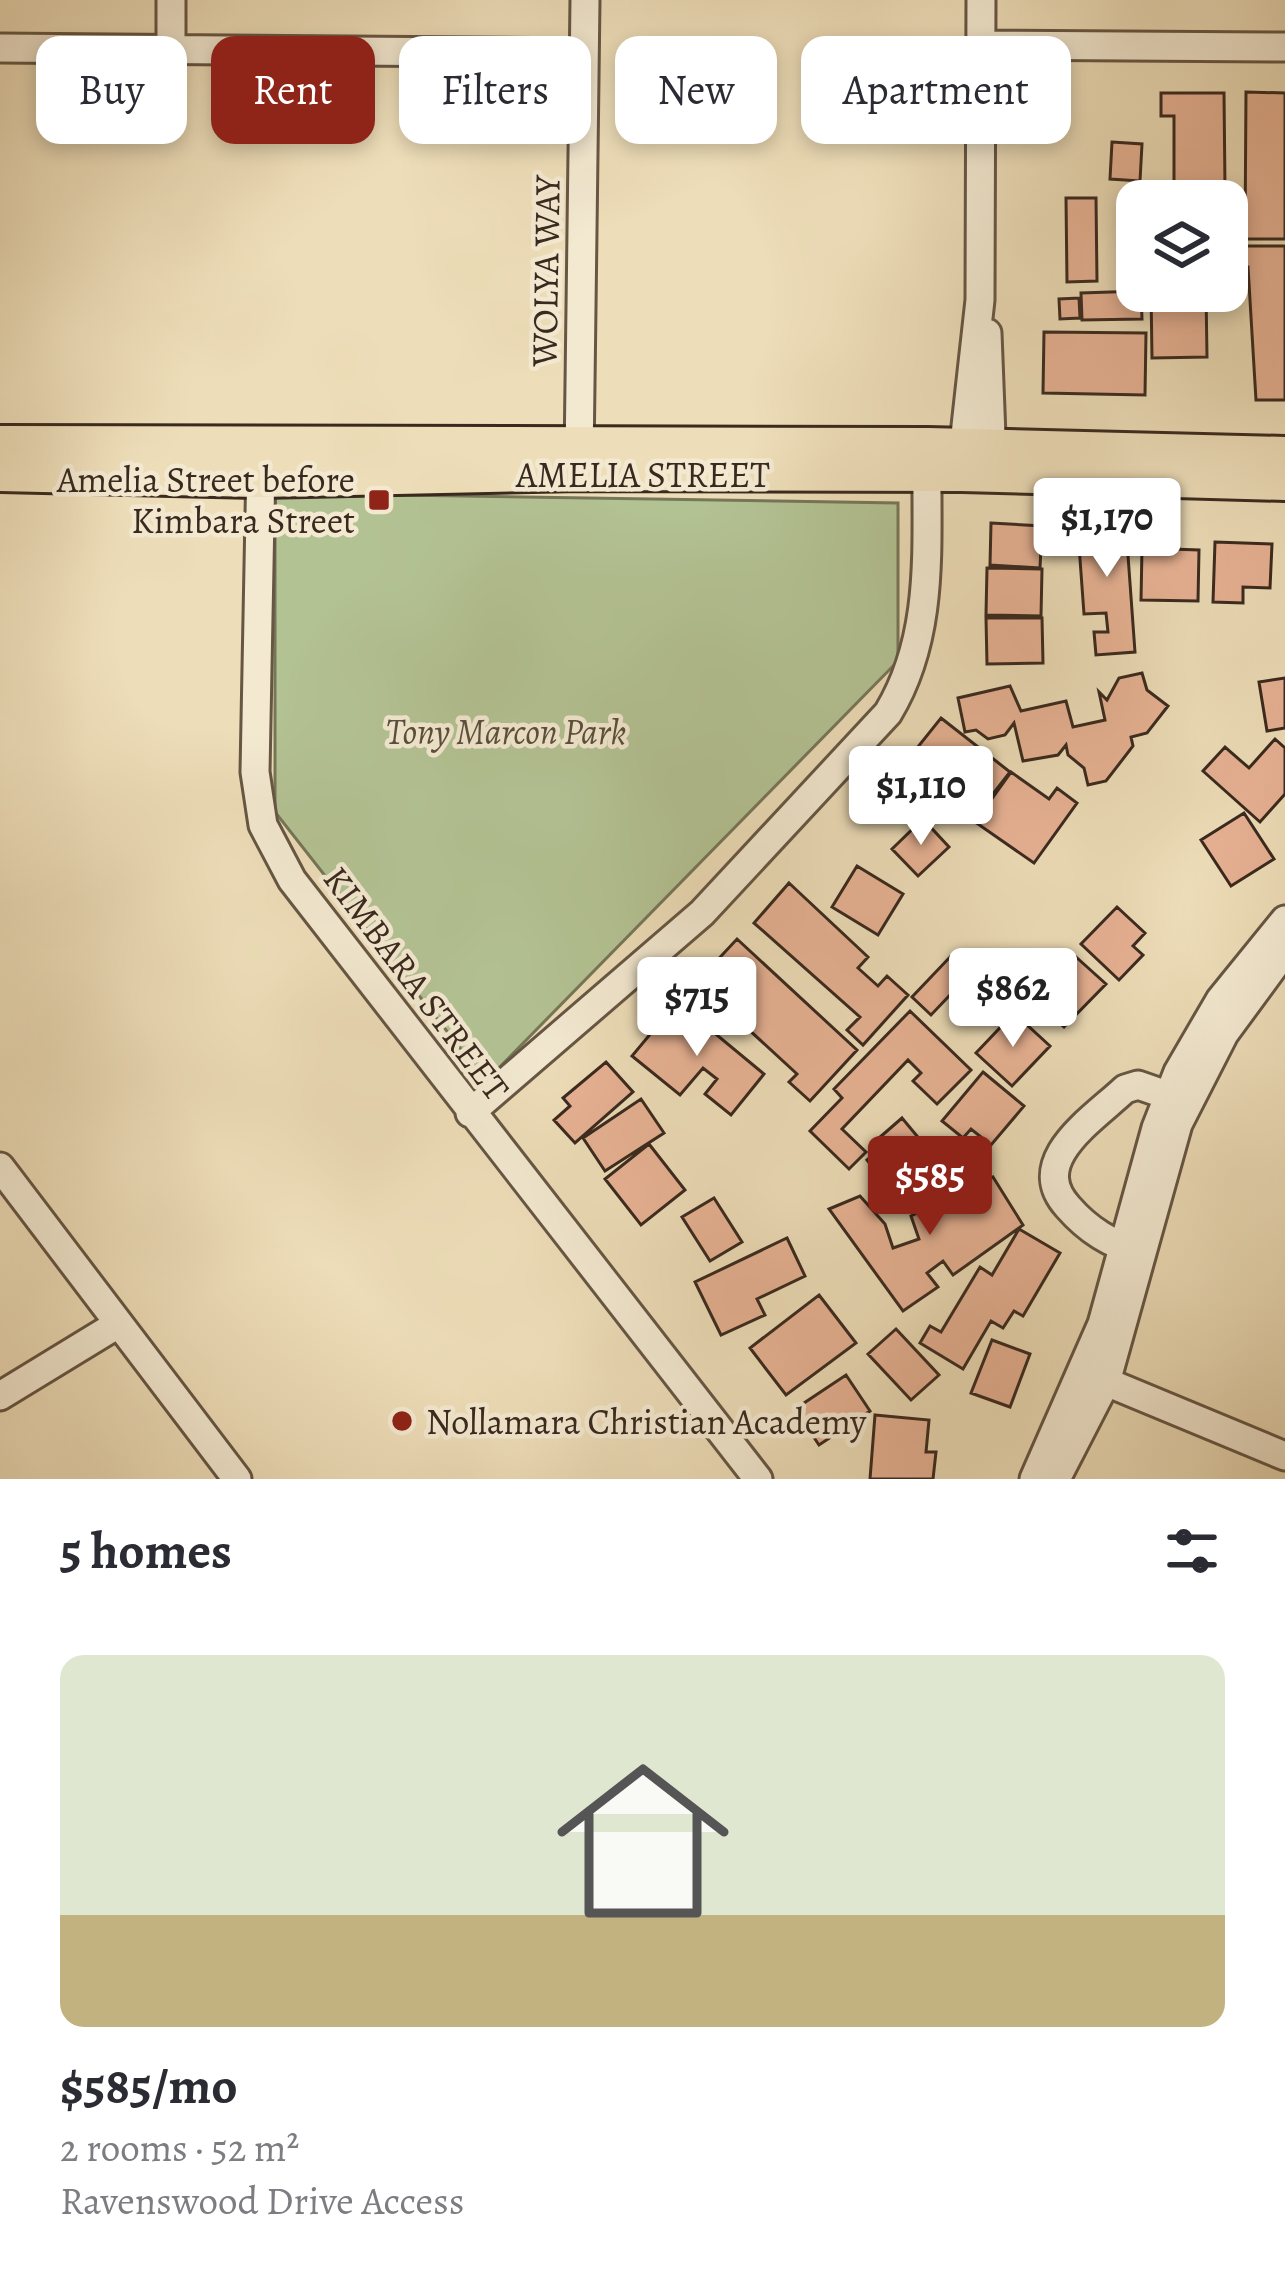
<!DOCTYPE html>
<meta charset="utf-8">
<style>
:root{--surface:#fff;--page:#f7f7f7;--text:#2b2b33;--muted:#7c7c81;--line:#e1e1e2;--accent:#8f2418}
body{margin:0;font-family:Alegreya,serif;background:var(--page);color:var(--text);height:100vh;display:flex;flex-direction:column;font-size:45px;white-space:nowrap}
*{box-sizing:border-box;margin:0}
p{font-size:39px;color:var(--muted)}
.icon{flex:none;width:66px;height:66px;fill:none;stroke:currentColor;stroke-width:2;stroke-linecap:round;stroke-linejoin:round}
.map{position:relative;height:1479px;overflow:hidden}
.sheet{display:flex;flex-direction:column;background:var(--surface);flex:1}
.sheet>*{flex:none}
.banner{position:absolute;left:36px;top:36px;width:1215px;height:108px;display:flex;gap:24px}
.buttons{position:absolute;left:1116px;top:180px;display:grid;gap:24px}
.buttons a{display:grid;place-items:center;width:132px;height:132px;border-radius:24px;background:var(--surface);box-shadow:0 6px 18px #0003;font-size:60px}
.price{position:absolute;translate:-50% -102px;padding:0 27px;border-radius:12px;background:#fff;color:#222;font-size:39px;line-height:78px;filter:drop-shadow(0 3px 6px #0008)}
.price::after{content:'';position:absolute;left:50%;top:72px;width:36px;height:27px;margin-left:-18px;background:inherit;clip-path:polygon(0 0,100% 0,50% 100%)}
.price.on{background:var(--accent);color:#fff}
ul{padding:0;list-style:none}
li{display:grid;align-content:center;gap:24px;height:636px;padding:0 60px}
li+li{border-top:3px solid var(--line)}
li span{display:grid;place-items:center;height:372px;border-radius:24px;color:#555}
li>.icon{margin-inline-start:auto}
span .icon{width:216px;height:216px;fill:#fffc;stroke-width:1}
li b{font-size:51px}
h2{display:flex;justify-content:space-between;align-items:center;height:144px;padding:0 60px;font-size:51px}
.pill{padding:0 42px;border-radius:24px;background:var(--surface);box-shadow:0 6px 18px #0003;font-size:42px;line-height:108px}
.pill.on{background:var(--accent);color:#fff}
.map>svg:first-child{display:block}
</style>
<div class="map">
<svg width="1285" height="1479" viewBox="0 0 1285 1479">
<rect width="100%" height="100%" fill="#edddb8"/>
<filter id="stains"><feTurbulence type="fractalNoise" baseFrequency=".00167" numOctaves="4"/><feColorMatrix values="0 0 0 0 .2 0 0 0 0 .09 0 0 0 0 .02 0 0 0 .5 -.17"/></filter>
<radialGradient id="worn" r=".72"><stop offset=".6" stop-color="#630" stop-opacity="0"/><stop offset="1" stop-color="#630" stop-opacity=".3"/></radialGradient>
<!-- green -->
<path fill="#b3c293" stroke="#767658" stroke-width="3" d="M275,493L898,503V661L486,1081L275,812Z"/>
<!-- building -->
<path fill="#e7b294" stroke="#39291e" stroke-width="3" d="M1246,92L1285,93V239H1245Z
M1161,93H1224L1225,189H1174V116H1161Z
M1112,142L1142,144L1140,181L1110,179Z
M1225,192L1226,201H1169V193Z
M1066,198H1096L1097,281L1067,282Z
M1235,246H1285V400H1256L1248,267H1235Z
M1141,291L1142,319L1082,320L1081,293Z
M1151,291H1206L1207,357L1152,358Z
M1079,298L1080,318L1060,319L1059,299Z
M1044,332L1146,333L1145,395L1043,393Z
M1125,514L1135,652L1096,655L1094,632H1108L1106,613L1084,614L1077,518Z
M991,523L1042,526L1040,568L990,565Z
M1215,542L1272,544L1270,588L1243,587V603L1213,602Z
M1142,548L1199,550L1198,601L1141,600Z
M987,568L1042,569L1041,616L986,615Z
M986,618H1042L1043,663L987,664Z
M1142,673L1147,690L1168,706L1147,733L1131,737L1133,746L1106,781L1088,785L1084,768L1068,755L1066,745L1058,755L1023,761L1014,723L1005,735L988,739L976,730L965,732L958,698L1010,686L1021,711L1066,701L1073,727L1105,720L1099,692L1107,700L1119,678Z
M1285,678V728L1267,731L1259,682Z
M941,718L1010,772L975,817L905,763Z
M1275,739L1285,748V794L1260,822L1203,771L1225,747L1249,768Z
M1011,772L1049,799L1057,788L1077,803L1034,863L975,822Z
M1244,813L1274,859L1231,886L1201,840Z
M923,819L949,847L918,876L892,849Z
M857,866L903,894L878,935L832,907Z
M789,883L868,957L858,968L878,986L887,976L908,995L863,1045L847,1030L860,1017L754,923Z
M1117,907L1145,933L1133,946L1143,955L1119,980L1081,944Z
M737,939L857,1050L810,1101L789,1082L797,1074L697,982Z
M950,957L969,975L931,1015L912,997Z
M1076,957L1106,984L1064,1027L1035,1000Z
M677,1002L764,1074L731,1115L705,1094L717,1079L703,1068L680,1095L632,1056Z
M910,1011L971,1070L937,1104L913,1081L921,1073L908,1060L842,1129L866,1152L849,1169L810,1131L842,1098L834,1089Z
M1014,1013L1050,1046L1012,1086L976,1053Z
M606,1062L633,1092L575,1143L554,1120L570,1106L563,1098Z
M983,1072L1024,1106L991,1145L971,1129L963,1138L942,1121Z
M641,1099L664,1133L605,1171L583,1138Z
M902,1118L932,1154L890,1189L867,1160L885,1145L879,1138Z
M649,1144L685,1190L641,1225L605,1179Z
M993,1177L1023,1225L953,1275L943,1261L927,1273L938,1287L903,1311L829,1209L860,1196L885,1224L893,1248L919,1239L911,1216Z
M714,1198L742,1242L710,1261L682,1217Z
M1019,1229L1060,1253L1023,1316L1014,1311L1003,1328L991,1321L963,1369L920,1343L930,1326L941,1332L980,1267L992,1275Z
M787,1238L805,1276L757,1299L765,1315L721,1335L695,1282Z
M819,1295L856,1343L786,1395L750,1348Z
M896,1329L939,1375L911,1400L868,1354Z
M992,1340L1030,1354L1010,1407L971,1393Z
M846,1375L870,1411L819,1445L795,1409Z
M875,1415L929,1420L926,1452H936L933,1479H870Z"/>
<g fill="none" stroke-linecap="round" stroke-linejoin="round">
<defs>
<path id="minor" d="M981,45L1285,47
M171,47V0
M0,48L584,53
M987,333L992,462
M579,461L585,0
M962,462L980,300L981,0
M261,463L255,772L263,825L292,880L758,1479
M470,1113L702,913L888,713C935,635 926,547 927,459
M0,1167L237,1479
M1140,1253C1110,1243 1089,1231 1068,1207C1026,1161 1092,1120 1125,1089L1138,1085L1184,1101
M1092,1376L1285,1456
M0,1396L118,1324
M1034,1479L1102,1324L1156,1128L1178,1072L1220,1000L1285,920
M1056,1479L1106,1382L1178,1124L1224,1034L1285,951"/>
<path id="major" d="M0,444L928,446L1285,455
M0,473L261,479L580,472L962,473L1285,482"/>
</defs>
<!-- minor casing -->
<use href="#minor" stroke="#665644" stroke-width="33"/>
<!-- major casing -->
<use href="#major" stroke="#39291e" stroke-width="42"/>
<!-- minor -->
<use href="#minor" stroke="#f3e9d1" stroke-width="27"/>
<!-- major -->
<use href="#major" stroke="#edddb8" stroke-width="36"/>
</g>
<!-- markers -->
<g fill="#8f2418" stroke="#f3e9d1" stroke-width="4.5">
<rect x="367" y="488" width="24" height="24" rx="6"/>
<circle cx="402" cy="1421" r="12"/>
</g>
<g text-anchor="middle" stroke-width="9" stroke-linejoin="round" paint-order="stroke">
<!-- street labels -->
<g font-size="36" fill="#39291e" stroke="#f3e9d1">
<text transform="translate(545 271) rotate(-89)" y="13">WOLYA WAY</text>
<text x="643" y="487">AMELIA STREET</text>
<text transform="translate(417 983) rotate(53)" y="13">KIMBARA STREET</text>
</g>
<!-- poi labels -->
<g font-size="36" fill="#39291e" stroke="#f3e9d1" text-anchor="end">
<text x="355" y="492">Amelia Street before<tspan x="355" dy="41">Kimbara Street</tspan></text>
<text x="426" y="1434" text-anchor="start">Nollamara Christian Academy</text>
</g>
<!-- park labels -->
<g font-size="36" font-style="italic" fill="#584f3b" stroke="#f3e9d1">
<text x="506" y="744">Tony Marcon Park</text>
</g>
</g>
<rect width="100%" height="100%" filter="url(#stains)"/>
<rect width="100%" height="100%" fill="url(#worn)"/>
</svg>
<div class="buttons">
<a><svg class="icon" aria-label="layers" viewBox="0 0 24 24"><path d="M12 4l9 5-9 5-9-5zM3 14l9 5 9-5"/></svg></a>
</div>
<b class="price" style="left:1107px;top:580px">$1,170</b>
<b class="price" style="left:921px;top:848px">$1,110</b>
<b class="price" style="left:1013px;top:1050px">$862</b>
<b class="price" style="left:697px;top:1059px">$715</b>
<b class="price on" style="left:930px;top:1238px">$585</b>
<div class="banner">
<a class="pill">Buy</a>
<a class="pill on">Rent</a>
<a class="pill">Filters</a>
<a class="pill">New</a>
<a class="pill">Apartment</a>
</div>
</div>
<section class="sheet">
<h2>5 homes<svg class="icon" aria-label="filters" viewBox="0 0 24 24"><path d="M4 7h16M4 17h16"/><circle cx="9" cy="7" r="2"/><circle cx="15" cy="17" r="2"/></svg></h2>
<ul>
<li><span style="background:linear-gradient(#dfe7d0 70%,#c2b280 0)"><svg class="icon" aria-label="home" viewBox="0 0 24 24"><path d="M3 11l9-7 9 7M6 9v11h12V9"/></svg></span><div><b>$585/mo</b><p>2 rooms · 52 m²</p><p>Ravenswood Drive Access</p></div></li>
</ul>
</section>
